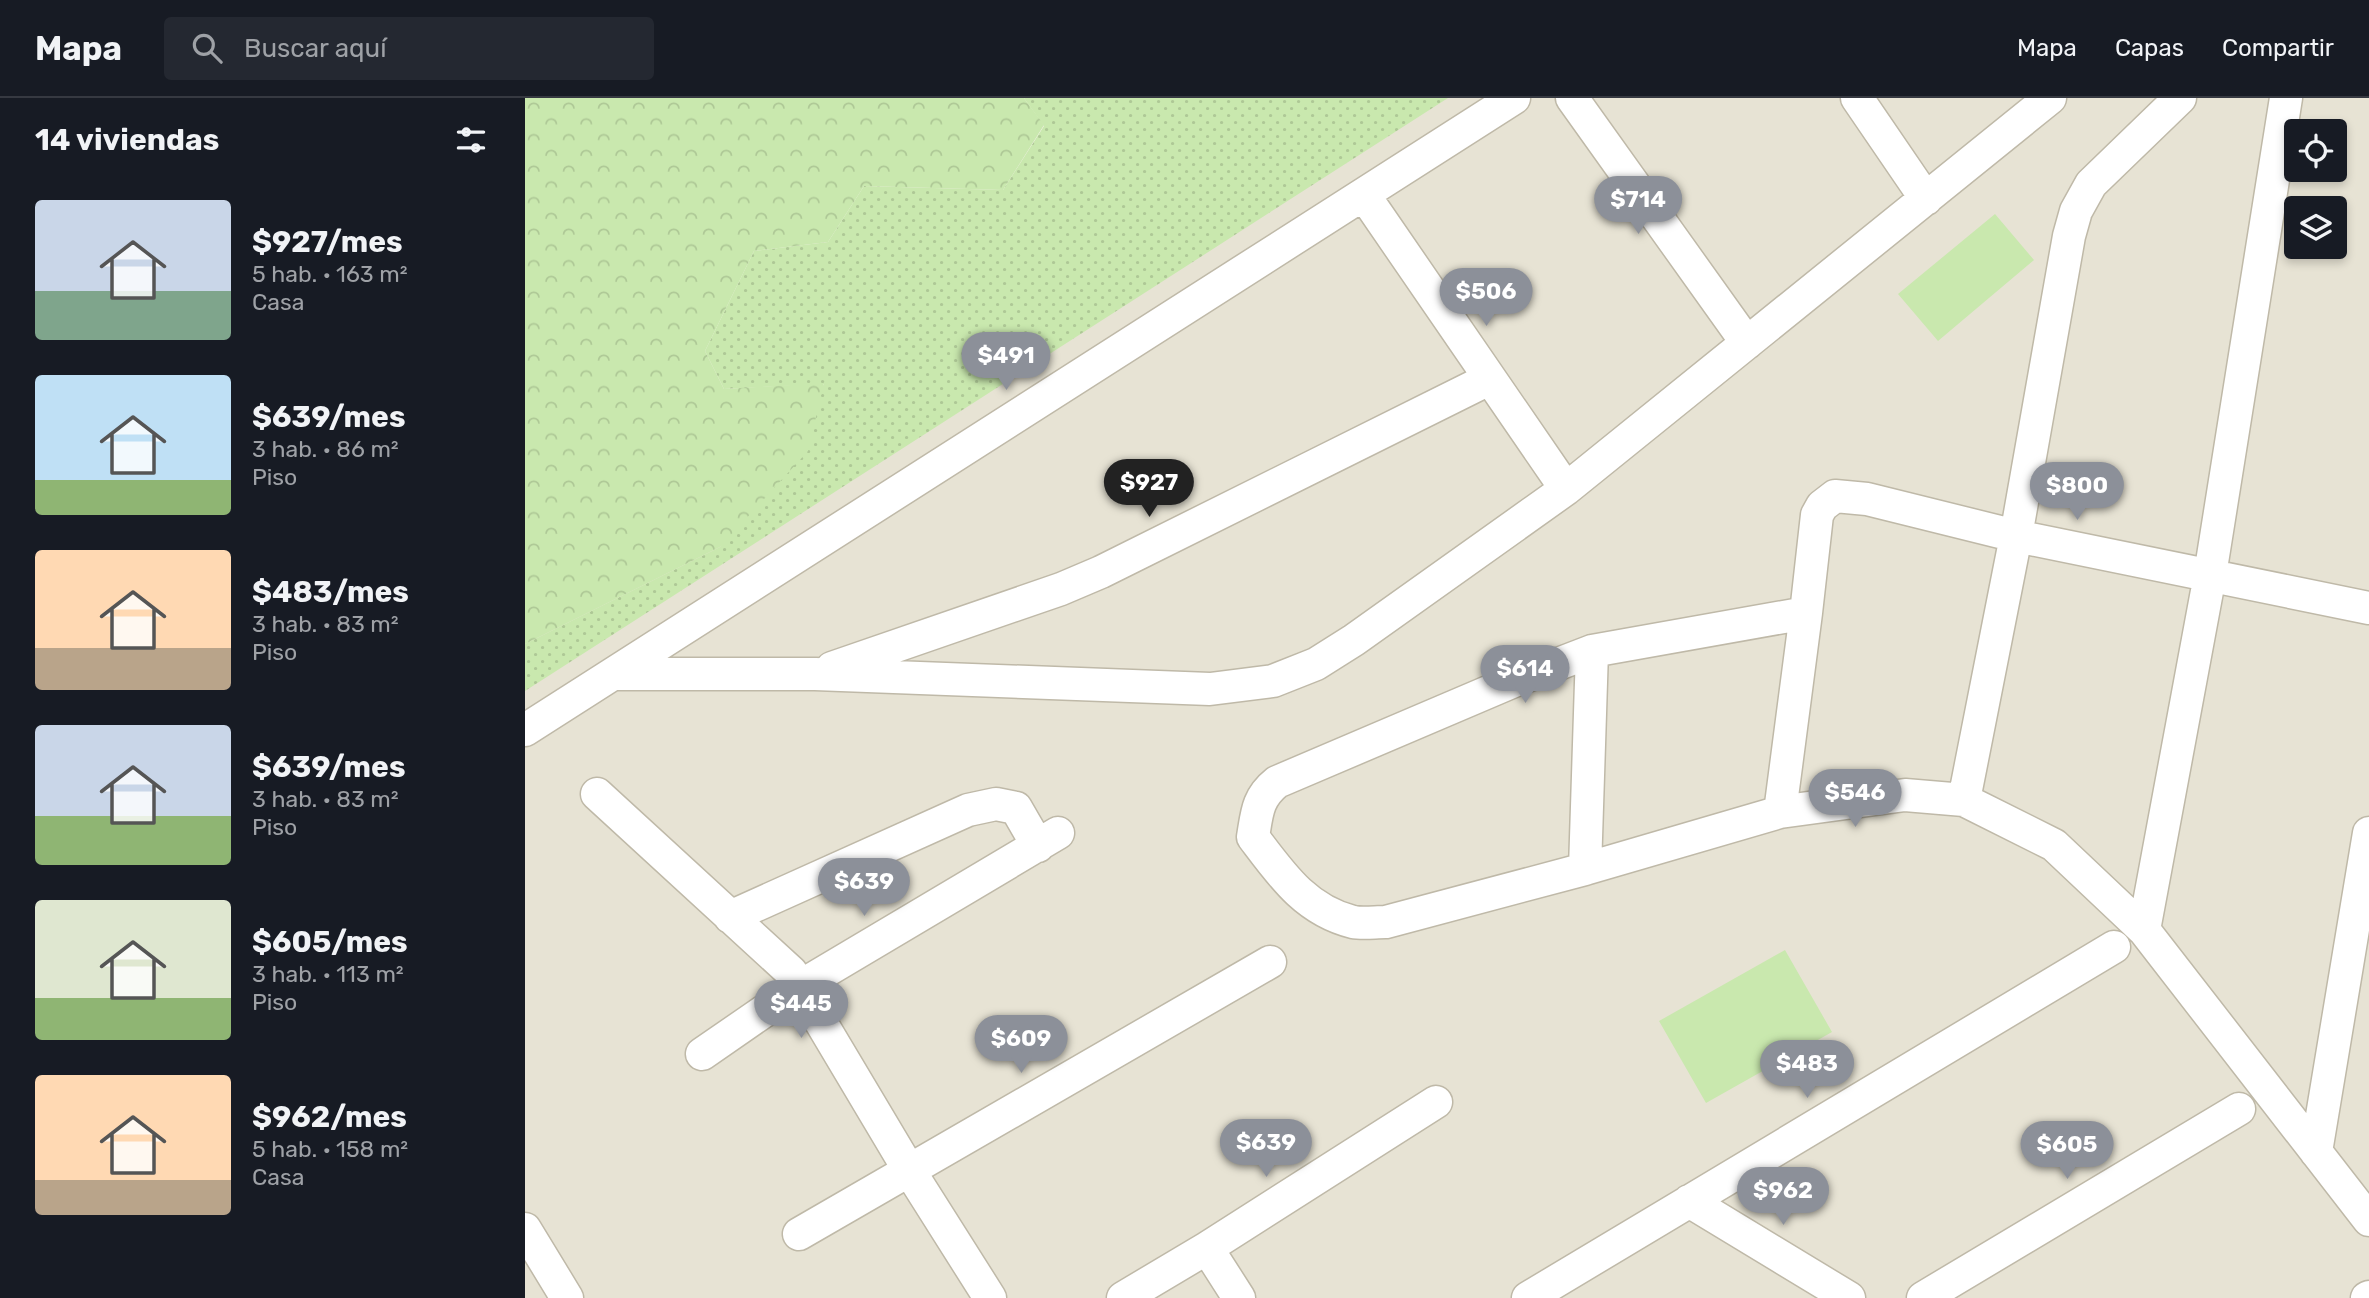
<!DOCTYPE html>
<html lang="es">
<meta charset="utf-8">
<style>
:root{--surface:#171b24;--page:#242831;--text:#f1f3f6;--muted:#9ea1a6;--line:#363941;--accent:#8c9099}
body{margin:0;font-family:Rubik,sans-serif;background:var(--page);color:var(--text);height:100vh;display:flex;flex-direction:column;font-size:26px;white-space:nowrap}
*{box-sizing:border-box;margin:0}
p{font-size:23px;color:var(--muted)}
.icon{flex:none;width:38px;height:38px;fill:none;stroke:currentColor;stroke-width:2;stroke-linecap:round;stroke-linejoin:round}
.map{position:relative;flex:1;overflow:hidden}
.drawer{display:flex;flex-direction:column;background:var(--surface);width:525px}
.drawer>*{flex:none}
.fabs{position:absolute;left:1759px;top:21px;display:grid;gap:14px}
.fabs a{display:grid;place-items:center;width:63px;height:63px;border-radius:7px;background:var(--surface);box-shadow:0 4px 10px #0003;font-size:35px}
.price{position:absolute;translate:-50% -60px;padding:0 16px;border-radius:24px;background:var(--accent);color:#fff;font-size:23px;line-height:46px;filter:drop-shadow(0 2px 4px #0008)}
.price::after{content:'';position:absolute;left:50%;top:42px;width:21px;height:16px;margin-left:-10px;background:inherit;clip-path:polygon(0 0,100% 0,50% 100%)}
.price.current{background:#222;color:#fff}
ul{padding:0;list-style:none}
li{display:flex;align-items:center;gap:21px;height:175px;padding:0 35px}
li span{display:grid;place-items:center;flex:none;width:196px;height:140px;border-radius:7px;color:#555}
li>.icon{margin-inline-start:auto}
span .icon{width:84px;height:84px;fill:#fffc;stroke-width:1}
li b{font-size:30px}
h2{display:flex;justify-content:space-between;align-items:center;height:84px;padding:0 35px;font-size:30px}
header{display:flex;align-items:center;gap:42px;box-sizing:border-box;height:98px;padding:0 35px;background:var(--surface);border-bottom:2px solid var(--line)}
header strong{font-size:33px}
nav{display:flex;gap:38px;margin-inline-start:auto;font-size:24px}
.search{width:490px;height:63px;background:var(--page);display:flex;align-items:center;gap:18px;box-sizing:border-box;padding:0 24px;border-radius:7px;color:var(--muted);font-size:26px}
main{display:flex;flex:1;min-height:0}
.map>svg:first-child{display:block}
</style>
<header>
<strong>Mapa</strong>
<div class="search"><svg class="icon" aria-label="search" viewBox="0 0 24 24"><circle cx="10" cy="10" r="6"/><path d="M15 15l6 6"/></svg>Buscar aquí</div>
<nav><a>Mapa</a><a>Capas</a><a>Compartir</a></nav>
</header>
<main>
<section class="drawer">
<h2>14 viviendas<svg class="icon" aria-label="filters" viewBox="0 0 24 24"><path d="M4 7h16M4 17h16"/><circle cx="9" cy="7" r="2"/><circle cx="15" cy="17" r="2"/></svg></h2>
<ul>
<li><span style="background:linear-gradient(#c9d6e8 65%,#7fa58c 0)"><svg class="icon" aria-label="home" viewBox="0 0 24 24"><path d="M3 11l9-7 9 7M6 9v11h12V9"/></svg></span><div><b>$927/mes</b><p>5 hab. · 163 m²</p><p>Casa</p></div></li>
<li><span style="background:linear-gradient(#bfe0f5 75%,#8fb573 0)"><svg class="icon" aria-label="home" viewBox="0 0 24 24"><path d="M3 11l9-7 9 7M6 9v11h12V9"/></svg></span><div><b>$639/mes</b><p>3 hab. · 86 m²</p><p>Piso</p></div></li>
<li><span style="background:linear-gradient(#ffd9b3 70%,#b9a48a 0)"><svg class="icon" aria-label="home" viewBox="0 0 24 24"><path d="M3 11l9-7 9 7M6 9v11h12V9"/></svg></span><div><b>$483/mes</b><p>3 hab. · 83 m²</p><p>Piso</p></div></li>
<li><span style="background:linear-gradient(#c9d6e8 65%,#8fb573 0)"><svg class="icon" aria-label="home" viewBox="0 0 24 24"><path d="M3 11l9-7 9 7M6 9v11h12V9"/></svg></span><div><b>$639/mes</b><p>3 hab. · 83 m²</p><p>Piso</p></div></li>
<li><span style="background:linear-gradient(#dfe7d0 70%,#8fb573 0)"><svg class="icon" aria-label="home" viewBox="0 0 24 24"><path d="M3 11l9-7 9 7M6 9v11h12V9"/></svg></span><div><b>$605/mes</b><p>3 hab. · 113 m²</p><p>Piso</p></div></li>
<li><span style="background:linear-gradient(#ffd9b3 75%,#b9a48a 0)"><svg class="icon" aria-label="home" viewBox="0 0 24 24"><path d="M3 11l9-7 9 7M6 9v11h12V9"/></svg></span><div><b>$962/mes</b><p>5 hab. · 158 m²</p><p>Casa</p></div></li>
</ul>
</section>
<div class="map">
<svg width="1844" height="1200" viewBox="0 0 1844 1200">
<defs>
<pattern id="grass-dots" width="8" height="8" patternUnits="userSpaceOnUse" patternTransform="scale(1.75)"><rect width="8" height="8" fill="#c9e8ae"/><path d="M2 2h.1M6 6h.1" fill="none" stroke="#aec896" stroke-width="1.8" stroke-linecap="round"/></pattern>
<pattern id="forest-crowns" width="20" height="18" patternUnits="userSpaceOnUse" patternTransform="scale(1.75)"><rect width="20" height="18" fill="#c9e8ae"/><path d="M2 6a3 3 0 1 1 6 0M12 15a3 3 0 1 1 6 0" fill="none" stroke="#aec896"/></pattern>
</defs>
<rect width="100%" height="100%" fill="#f3f0e6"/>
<!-- residential -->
<path fill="#e7e3d4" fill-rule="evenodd" d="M850,0H1844V1200H0V534ZM1771,33H1810V72H1771ZM1771,110H1810V149H1771Z"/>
<!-- grass -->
<path fill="url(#grass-dots)" d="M499,0H923L0,593V546L195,449L299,286L199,291L180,253L229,153L303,144L339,88L478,92L519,28Z"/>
<!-- forest -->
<path fill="url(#forest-crowns)" d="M0,0H499L519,27L478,92L339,88L303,144L229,153L180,253L199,291L299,285L283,353L195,449L0,546Z"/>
<!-- garden -->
<path fill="#c9e8ae" d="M1470,116L1509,162L1413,243L1373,196Z
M1260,852L1307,934L1181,1005L1134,923Z"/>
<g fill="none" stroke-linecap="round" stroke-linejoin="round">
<defs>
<path id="minor" d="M1047,0L1222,245
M1332,0L1401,101
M839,97L1041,391
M1281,515L1067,553L989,583L752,684C732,700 732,715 728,739C756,776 780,812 828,824C838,826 850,824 861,824L1060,771L1255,714L1380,697L1439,702L1529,747L1619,832L1844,1122
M307,570L536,491L576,474L964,281
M90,576H290L685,591L748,583L791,566L829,542L1041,391L1525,0
M0,632L989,0
M72,696L266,874L384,1072L465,1200
M1439,702L1491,438L1544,138L1551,113L1566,86L1655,0
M1255,714L1281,515L1292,417L1297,408L1310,398L1342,401L1491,438L1844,510
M1060,771L1067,553
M205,819L443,712L471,706L491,710L513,748
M1619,832L1685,477L1761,0
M177,956L274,889L533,735
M1791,1054L1844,735
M1164,1103L1324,1200
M0,1131L42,1200
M274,1136L745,864
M682,1150L714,1200
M598,1200L682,1150L911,1004
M1003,1200L1589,849
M1398,1200L1714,1011
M1842,1200L1844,1199"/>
</defs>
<!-- minor casing -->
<use href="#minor" stroke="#bfb9a8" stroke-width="35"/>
<!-- minor -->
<use href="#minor" stroke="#fff" stroke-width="32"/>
</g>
</svg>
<div class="fabs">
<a><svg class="icon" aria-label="locate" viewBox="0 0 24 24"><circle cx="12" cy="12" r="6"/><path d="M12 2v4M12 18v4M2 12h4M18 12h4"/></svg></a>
<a><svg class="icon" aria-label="layers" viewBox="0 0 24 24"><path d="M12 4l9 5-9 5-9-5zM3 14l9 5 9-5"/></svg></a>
</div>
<b class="price" style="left:1113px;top:138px">$714</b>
<b class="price" style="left:961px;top:230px">$506</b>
<b class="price" style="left:481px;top:294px">$491</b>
<b class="price current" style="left:624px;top:421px">$927</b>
<b class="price" style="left:1552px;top:424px">$800</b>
<b class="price" style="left:1000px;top:607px">$614</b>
<b class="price" style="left:1330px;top:731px">$546</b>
<b class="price" style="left:339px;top:820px">$639</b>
<b class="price" style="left:276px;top:942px">$445</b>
<b class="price" style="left:496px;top:977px">$609</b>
<b class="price" style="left:1282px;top:1002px">$483</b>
<b class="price" style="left:741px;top:1081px">$639</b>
<b class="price" style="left:1542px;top:1083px">$605</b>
<b class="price" style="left:1258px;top:1129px">$962</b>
</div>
</main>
